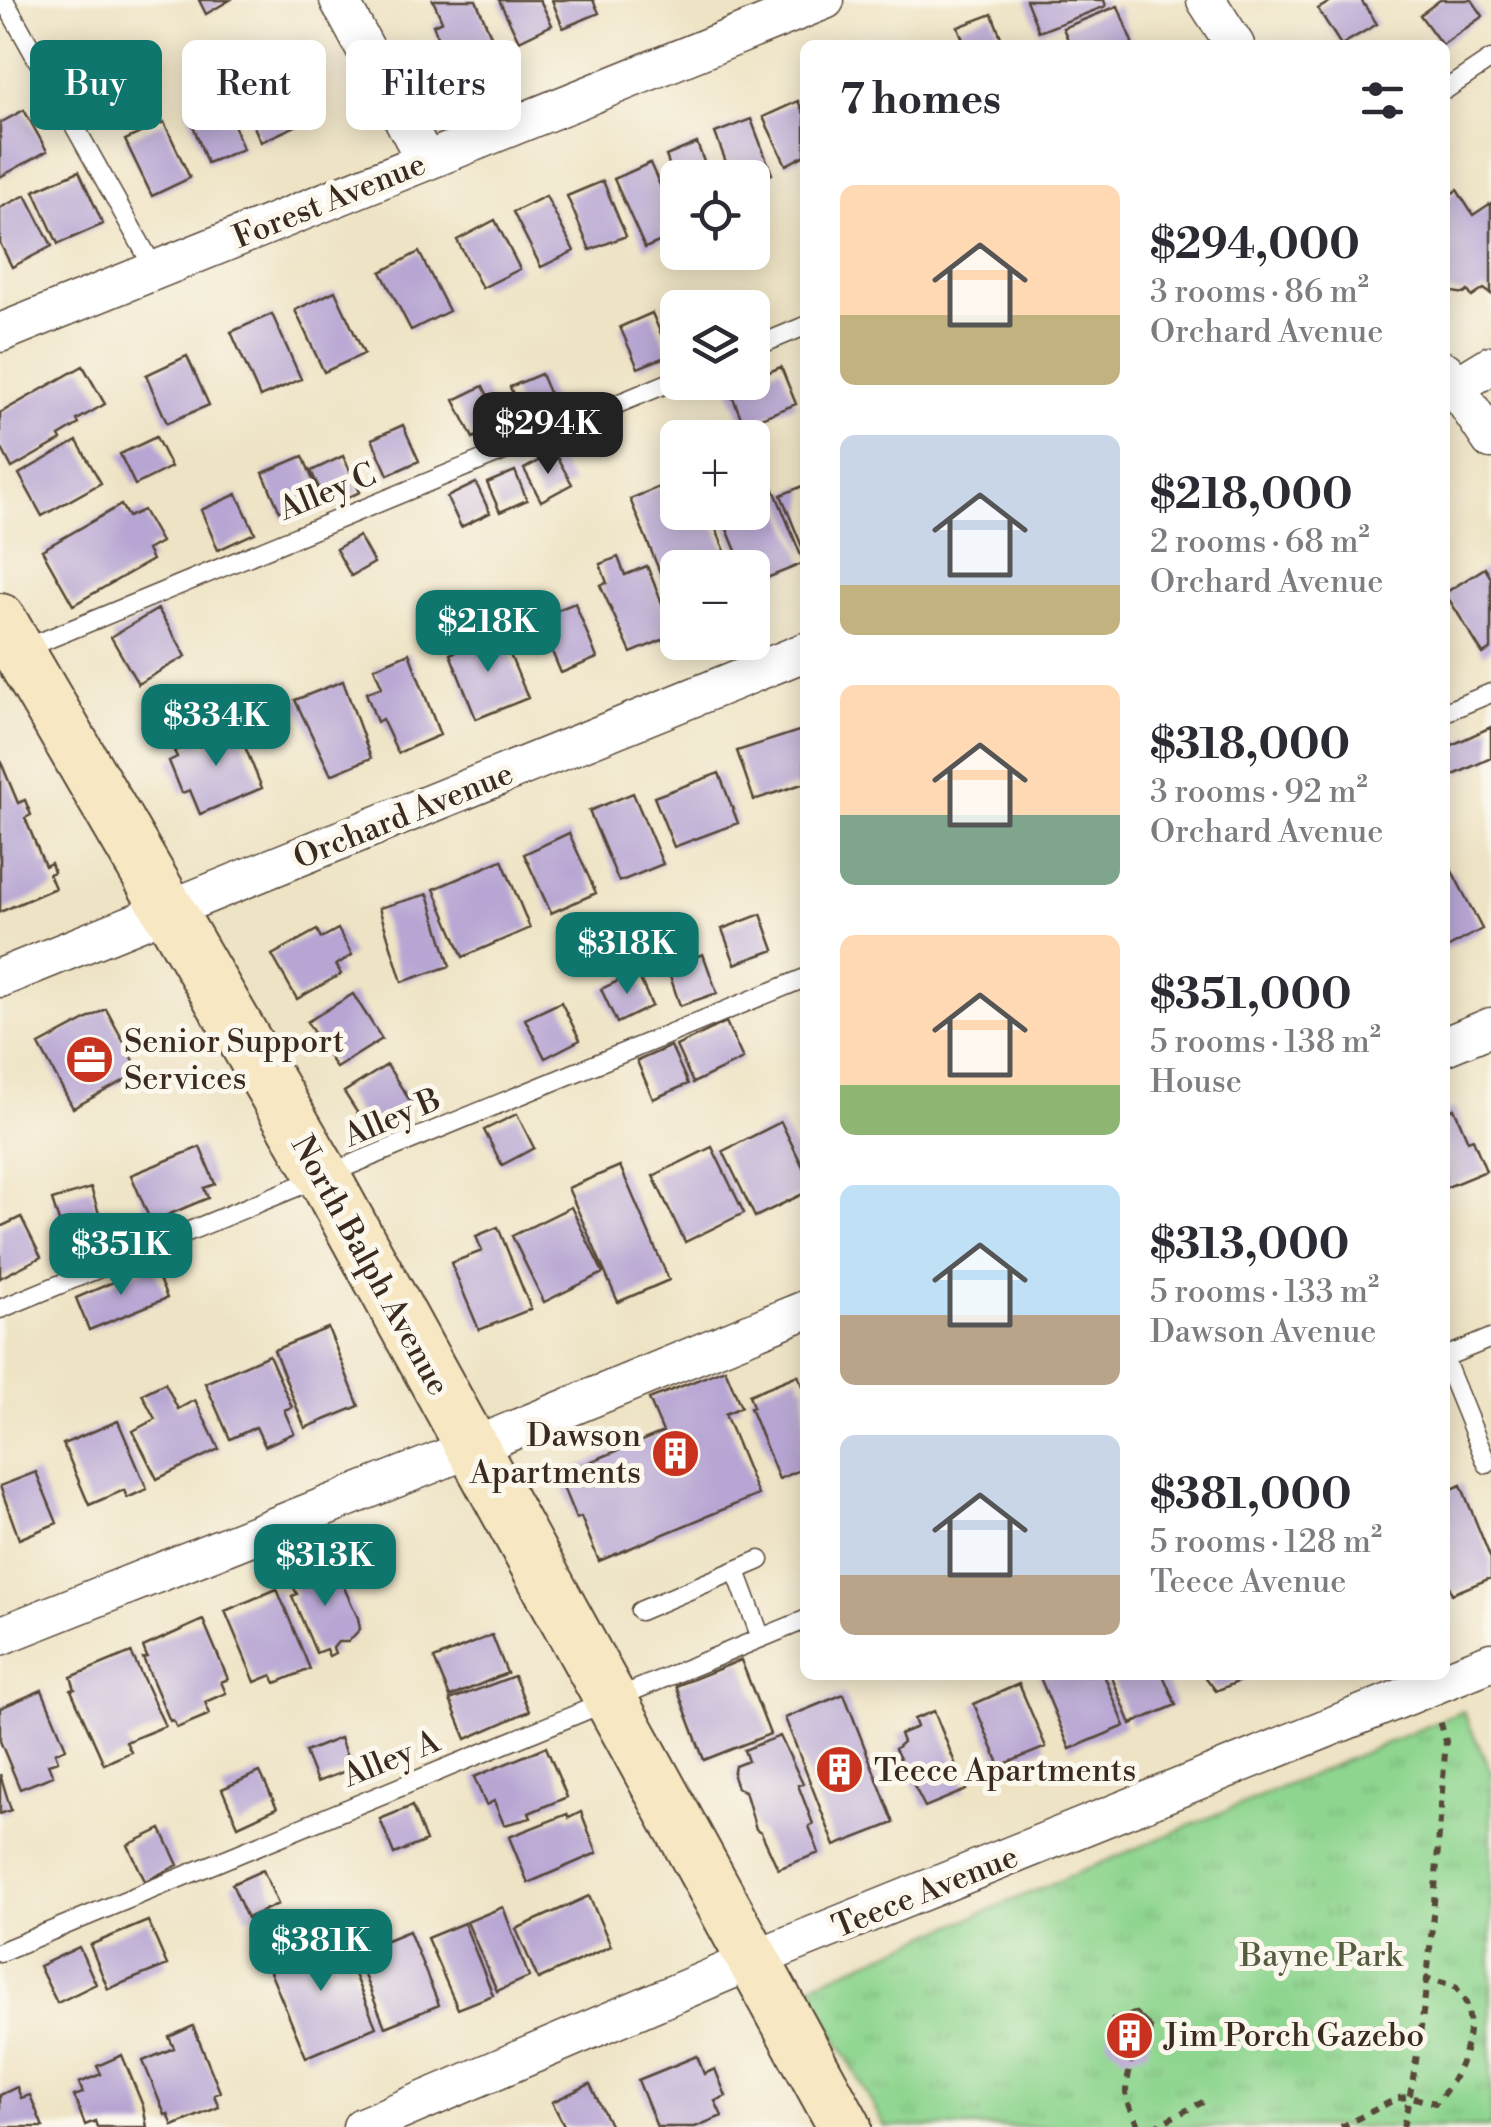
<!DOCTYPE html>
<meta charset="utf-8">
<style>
:root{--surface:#fff;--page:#f7f7f7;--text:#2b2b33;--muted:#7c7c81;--accent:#0f766e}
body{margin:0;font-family:"Libre Bodoni",serif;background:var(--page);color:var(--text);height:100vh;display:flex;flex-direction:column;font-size:38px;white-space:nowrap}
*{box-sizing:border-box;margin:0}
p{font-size:32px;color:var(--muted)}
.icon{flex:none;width:55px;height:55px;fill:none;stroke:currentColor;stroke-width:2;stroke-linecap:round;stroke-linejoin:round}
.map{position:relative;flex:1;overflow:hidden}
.side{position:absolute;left:800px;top:40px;width:650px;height:1640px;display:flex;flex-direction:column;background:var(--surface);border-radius:15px;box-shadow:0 5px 25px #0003}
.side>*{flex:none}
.guide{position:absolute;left:30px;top:40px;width:620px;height:90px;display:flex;gap:20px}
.tools{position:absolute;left:660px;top:160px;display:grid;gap:20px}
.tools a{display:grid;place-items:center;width:110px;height:110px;border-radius:15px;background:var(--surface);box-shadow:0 5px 25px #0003;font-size:50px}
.price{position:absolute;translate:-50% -85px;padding:0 22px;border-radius:20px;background:var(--accent);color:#fff;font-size:32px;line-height:65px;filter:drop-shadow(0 2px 5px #0008)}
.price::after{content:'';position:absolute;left:50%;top:60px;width:30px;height:22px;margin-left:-15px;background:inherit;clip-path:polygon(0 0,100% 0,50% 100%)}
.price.active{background:#222;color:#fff}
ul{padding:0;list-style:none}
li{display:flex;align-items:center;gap:30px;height:250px;padding:0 40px}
li span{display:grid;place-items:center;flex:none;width:280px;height:200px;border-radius:15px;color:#555}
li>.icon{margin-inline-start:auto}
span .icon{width:120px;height:120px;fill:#fffc;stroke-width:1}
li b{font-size:42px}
h2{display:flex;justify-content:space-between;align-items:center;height:120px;padding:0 40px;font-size:42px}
.tag{padding:0 35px;border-radius:15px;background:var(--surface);box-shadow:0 5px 25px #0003;font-size:35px;line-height:90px}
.tag.active{background:var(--accent);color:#fff}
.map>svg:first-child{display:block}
</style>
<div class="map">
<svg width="1491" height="2127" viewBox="0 0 1491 2127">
<defs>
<pattern id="grass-tufts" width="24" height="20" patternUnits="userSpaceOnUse" patternTransform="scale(2.5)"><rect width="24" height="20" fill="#8ed58f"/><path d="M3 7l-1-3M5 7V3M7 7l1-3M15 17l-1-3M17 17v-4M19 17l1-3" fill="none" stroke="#7bb77b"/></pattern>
</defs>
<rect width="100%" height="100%" fill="#fbf7ec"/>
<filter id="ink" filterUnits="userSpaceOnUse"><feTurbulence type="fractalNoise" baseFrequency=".01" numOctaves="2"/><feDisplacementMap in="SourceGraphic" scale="20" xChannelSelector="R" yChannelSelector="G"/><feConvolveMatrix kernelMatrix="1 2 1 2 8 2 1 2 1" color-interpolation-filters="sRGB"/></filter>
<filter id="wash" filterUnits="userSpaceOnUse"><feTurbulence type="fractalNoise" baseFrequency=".0048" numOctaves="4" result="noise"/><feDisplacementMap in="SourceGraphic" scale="40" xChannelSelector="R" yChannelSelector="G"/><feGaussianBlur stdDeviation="2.25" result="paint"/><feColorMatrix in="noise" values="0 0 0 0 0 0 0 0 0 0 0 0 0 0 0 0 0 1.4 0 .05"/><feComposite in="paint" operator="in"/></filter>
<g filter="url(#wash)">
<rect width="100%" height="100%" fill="#eee3c4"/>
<!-- grass -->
<path fill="url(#grass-tufts)" stroke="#648056" stroke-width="2.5" d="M1463,1711L1491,1772V2127H885L808,1986Z"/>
<g id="blocks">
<!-- building -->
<path fill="#b7a6d3" d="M199,0H230L206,14Z
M433,0H476L504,67L457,86L433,25L442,21Z
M499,0H540L552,25L519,41Z
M552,0H593L599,13L563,28Z
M1026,0H1104L1106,6L1039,32Z
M1333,0H1361L1377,24L1341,45L1318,9Z
M1440,0H1472L1483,16L1442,45L1420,15Z
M1118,6L1133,45H1070L1063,28Z
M992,14L1004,45H965L958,27Z
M283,53L313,118L261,142L231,76Z
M223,95L243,149L207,163L187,109Z
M798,101L805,116V155L786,165L763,117Z
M24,110L47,151L0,177V123Z
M751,119L772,174L752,182V178H732L715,133Z
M164,122L190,178L152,196L125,140Z
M697,143L710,178H678L677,185L666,156Z
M650,163L676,221L661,227L666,239L645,248L614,179Z
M79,171L103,224L58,244L34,191Z
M603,181L626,236L590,250L567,196Z
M1457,190L1473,215L1491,203V294L1484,289L1472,297L1468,291L1464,294L1447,291L1445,287L1448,273L1445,269V198Z
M26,195L52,246L12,267L0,243V208Z
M546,196L574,251L541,267L513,212Z
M495,220L520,269L482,288L457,240Z
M419,252L449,311L411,330L381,272Z
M335,291L364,354L324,372L295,310Z
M704,294L711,308H678V336L666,313Z
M652,313L670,355L638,368L620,327Z
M272,314L301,379L260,397L231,332Z
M187,356L209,405L167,423L146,375Z
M83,366L105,404L77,420L79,424L59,436L61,440L12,468L0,445V413Z
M781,367L796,404L744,425L729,388L752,382V379Z
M541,374L553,402L522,416L510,387Z
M483,386L502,424L473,438L454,400Z
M403,425L419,461L388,475L372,439Z
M156,437L171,467L135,485L120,454Z
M77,441L101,483L42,516L19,474Z
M554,452L572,484L541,501L524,469Z
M303,456L322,502L283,519L263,473Z
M343,456L360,492L328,507L311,471Z
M515,471L527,500L500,512L487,483Z
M763,476L769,489L773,487L804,563L752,584V568H743L720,512H752V480Z
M678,479V512H709L732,568H678L677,614L630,499Z
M476,483L490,513L461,527L447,497Z
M805,485V554L781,495Z
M237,494L255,533L218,550L201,510Z
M121,505L128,517L143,510L161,542L147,550L152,560L73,605L42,550Z
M359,536L374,563L351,576L336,549Z
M618,557L625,575L647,566L670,623L667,624L672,636L631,653L600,585L607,583L600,564Z
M1485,568L1491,578V649L1483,654L1445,593Z
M575,603L597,658L561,673L551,649L544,652L529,614L553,604L555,611Z
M158,609L186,656L138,684L111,637Z
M483,632L486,639L501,633L528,698L476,719L450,654L469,646L466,639Z
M409,653L440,735L398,753L382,719L377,722L366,693L382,687L374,668Z
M343,681L371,758L331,775L295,700Z
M234,720L262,788L200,814L190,790L182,793L169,761L177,757L174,751L201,739L204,746L210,743L205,732Z
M1491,727V758L1445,779V748Z
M805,729V783L754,800L737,751Z
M0,760L18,803L25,800L31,815L25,818L45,866L51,863L54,872L49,874L55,888L0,912Z
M719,773L738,823L674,847L654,797Z
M633,793L663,864L619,882L589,811Z
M569,833L596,893L551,913L524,854Z
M502,860L530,928L463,957L434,889Z
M1451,869L1482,929L1445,949V872Z
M428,894L450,966L402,982L379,908Z
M761,914L774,950L735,964L722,929Z
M338,929L352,955L336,965L341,974L297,999L272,955L317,930L321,938Z
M703,954L717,993L680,1006L667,967Z
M637,972L652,1006L617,1023L601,989Z
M353,994L382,1039L336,1068L307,1022Z
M561,1002L580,1040L545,1058L525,1019Z
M106,1009L140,1072L73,1108L39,1045Z
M726,1022L743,1059L693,1083L676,1046Z
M671,1046L688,1084L653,1099L637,1061Z
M387,1065L412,1104L369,1131L344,1092Z
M1454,1108L1468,1141L1473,1139L1486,1171L1445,1188V1112Z
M517,1114L534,1148L502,1165L484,1130Z
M781,1122L805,1171V1193L755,1217L723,1151Z
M200,1147L215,1184L204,1188L208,1198L151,1222L131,1175Z
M712,1147L744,1213L685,1242L653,1176Z
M620,1166L669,1280L618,1302L568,1188Z
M91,1188L105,1233L66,1244L52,1200Z
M571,1207L603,1273L544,1302L512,1236Z
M21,1217L41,1257L0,1278V1227Z
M498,1227L531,1309L479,1330L451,1263L482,1251L476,1236Z
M153,1265L167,1298L89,1330L76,1298Z
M328,1328L359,1406L305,1428L274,1350Z
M269,1355L292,1407L284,1410L294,1433L265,1446L256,1427L230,1439L205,1383Z
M725,1369L741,1407L725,1414L758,1495L599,1561L581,1517L576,1519L558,1475L663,1432L649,1399Z
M798,1375L802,1386L805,1385V1468L779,1479L750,1408L753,1407L749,1395Z
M165,1383L178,1409L195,1400L219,1449L157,1479L133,1431L155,1419L142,1394Z
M118,1421L147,1489L127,1498L124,1490L89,1505L63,1444Z
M36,1472L57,1523L19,1539L0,1486Z
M1461,1485L1491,1559V1578L1452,1594L1445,1575V1492Z
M333,1564L358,1618L360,1629L348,1642H338L333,1648L335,1653L329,1656L326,1649L316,1653L292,1596L297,1594L291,1582Z
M277,1589L310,1669L276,1683L272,1675L255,1682L225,1611Z
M203,1620L228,1679L221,1682L226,1693L205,1702L210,1714L177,1728L173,1720L170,1721L143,1658L147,1657L143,1647Z
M492,1635L507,1673L450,1697L434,1659Z
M131,1652L165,1726L126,1742L131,1752L104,1764L71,1690L75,1689L71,1677Z
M741,1660L770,1734L704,1760L676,1686Z
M1039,1675H1104L1125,1726L1070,1749Z
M1111,1675H1163L1176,1705L1131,1724Z
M1204,1675H1254L1216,1691Z
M514,1676L529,1711L466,1739L450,1700Z
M1019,1684L1046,1747L1000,1766L974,1704Z
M42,1690L66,1748L55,1753L58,1761L48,1764L53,1776L20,1789L0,1741V1708Z
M844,1694L894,1823L835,1846L785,1718Z
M934,1711L966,1790L925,1807L895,1749L903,1742L900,1734L917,1727L914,1719Z
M780,1736L803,1784L798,1785L813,1824L809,1826L819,1853L778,1869L761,1832L756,1829L745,1791L737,1788L733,1776L735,1766L748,1761L744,1750Z
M340,1738L351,1769L317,1782L305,1752Z
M546,1747L567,1797L529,1813L531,1818L504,1825L494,1801L486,1805L474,1777Z
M260,1772L277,1808L238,1826L222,1789Z
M0,1774L11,1810L0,1814Z
M412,1806L426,1841L394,1854L380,1819Z
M581,1812L597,1853L528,1883L509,1837L567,1814L569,1818Z
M161,1829L178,1865L145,1881L128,1845Z
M263,1870L278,1904L247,1918L232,1884Z
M589,1896L611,1946L538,1979L516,1929Z
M503,1907L529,1977L497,1991L467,1922Z
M148,1921L167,1965L108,1989L90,1945Z
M464,1923L493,1995L458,2009L427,1938Z
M336,1931L376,2027L306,2057L265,1960Z
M409,1931L439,2005L385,2027L355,1953Z
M79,1947L96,1984L57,2003L39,1966Z
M1136,2012L1152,2027L1147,2051L1124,2058L1107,2042L1112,2018Z
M193,2026L220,2092L214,2095L219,2107L173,2126L168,2114L165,2115L143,2061L174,2048L169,2037Z
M122,2055L143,2106L147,2127H97L95,2121L85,2125L74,2096L83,2093L79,2083L101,2074L97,2066Z
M697,2056L704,2074L715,2069L726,2096L715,2101L722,2116L695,2127H657L638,2080Z
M590,2084L611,2127H565L552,2102Z
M17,2087L21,2098L30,2095L43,2127H0V2095Z"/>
</g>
</g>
<g filter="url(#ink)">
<use href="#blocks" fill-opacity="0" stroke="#564637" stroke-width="2.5"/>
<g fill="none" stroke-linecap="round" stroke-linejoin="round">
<defs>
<path id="lane" d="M4,0L155,270
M1445,90L1491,59
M752,348L805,326
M24,649L678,379
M1445,712L1491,693
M0,1309L805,978
M1445,1357L1491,1338
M1445,1361L1487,1464
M736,1571L761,1638
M640,1611L760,1560
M0,1952L805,1620"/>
<path id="street" d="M339,0L426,161
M1206,0L1235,45
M0,333L825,0
M1445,371L1491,440
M1445,393L1491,365
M0,978L805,652
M1445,1046L1491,1027
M0,1636L434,1463L805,1310
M362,2127L777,1950L1491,1662"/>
<path id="secondary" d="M0,620L324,1177L845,2127"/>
</defs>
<!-- lane casing -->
<use href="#lane" stroke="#564637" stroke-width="21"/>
<!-- street casing -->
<use href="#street" stroke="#564637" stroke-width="41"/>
<!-- secondary casing -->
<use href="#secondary" stroke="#564637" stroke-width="56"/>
<!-- path -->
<path stroke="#564637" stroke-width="6" stroke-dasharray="8 8" stroke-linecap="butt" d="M1130,2056C1132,2070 1126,2079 1126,2092C1127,2104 1135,2116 1139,2127
M1153,2127L1209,2099
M1341,2127L1398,2098L1410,2097L1435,2103C1457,2082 1476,2037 1467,2006C1465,1999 1459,1992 1455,1986L1425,1978
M1403,2127C1432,2002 1435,1869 1446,1741L1439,1717"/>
<!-- lane -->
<use href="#lane" stroke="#fff" stroke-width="18"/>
<!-- street -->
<use href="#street" stroke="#fff" stroke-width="38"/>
<!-- secondary -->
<use href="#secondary" stroke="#f7e8c3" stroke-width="52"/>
</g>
</g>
<!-- icons -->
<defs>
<symbol id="office-disc" viewBox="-11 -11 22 22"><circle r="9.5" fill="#c8321e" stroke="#fbf7ec"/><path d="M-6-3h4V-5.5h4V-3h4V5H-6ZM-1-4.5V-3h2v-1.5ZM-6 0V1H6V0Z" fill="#fff"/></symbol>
<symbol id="building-disc" viewBox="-11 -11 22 22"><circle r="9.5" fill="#c8321e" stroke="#fbf7ec"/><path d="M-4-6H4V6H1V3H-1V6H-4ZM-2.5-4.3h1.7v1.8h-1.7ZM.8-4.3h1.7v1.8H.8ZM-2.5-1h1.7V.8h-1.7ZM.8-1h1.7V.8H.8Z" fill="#fff"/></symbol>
</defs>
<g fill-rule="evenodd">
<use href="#office-disc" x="62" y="1032" width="55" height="55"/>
<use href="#building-disc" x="648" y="1426" width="55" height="55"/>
<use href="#building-disc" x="812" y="1742" width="55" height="55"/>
<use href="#building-disc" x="1102" y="2008" width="55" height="55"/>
</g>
<g text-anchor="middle" stroke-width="10" stroke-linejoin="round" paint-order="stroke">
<!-- street labels -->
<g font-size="32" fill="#3b2a1e" stroke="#fbf7ec">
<text transform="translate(329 200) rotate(-22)" y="11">Forest Avenue</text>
<text transform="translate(327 491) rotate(-22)" y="11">Alley C</text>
<text transform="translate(403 815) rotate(-22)" y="11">Orchard Avenue</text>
<text transform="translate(392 1117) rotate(-23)" y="11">Alley B</text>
<text transform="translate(371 1265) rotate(61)" y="11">North Balph Avenue</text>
<text transform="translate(391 1758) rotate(-22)" y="11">Alley A</text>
<text transform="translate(925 1891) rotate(-22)" y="11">Teece Avenue</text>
</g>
<!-- poi labels -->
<g font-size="32" fill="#3b2a1e" stroke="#fbf7ec" text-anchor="start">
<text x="124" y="1052">Senior Support<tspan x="124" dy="37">Services</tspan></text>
<text x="641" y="1446" text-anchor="end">Dawson<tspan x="641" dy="37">Apartments</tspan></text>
<text x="874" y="1781">Teece Apartments</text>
<text x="1164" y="2046">Jim Porch Gazebo</text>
</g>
<!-- park labels -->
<g font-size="32" fill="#545d40" stroke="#fbf7ec">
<text x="1321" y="1966">Bayne Park</text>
</g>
</g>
</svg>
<div class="tools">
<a><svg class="icon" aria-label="locate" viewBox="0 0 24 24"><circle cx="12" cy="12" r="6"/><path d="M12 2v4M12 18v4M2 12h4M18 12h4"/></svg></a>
<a><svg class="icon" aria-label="layers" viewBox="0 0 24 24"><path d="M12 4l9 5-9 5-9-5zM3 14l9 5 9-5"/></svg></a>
<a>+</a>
<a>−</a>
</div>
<b class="price active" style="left:548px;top:477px">$294K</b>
<b class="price" style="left:488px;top:675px">$218K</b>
<b class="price" style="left:216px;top:769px">$334K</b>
<b class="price" style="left:627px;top:997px">$318K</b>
<b class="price" style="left:121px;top:1298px">$351K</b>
<b class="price" style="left:325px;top:1609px">$313K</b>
<b class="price" style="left:321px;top:1994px">$381K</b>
<div class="guide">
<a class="tag active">Buy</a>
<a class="tag">Rent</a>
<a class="tag">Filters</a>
</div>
<section class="side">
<h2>7 homes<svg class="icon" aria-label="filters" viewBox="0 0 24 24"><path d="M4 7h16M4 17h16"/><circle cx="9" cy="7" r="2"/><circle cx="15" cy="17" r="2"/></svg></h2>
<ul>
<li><span style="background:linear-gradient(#ffd9b3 65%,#c2b280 0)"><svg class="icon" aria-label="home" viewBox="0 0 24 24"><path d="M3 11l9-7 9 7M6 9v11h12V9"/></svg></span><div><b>$294,000</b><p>3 rooms · 86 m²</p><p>Orchard Avenue</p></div></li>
<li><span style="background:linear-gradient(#c9d6e8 75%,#c2b280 0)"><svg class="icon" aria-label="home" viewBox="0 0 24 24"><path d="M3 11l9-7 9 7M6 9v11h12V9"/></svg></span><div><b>$218,000</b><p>2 rooms · 68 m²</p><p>Orchard Avenue</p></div></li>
<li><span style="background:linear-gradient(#ffd9b3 65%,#7fa58c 0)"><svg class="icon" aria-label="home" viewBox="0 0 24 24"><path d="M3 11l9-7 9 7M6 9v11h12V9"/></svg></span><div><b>$318,000</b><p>3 rooms · 92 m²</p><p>Orchard Avenue</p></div></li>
<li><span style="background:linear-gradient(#ffd9b3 75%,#8fb573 0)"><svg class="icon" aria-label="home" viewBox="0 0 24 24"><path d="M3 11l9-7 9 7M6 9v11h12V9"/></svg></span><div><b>$351,000</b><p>5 rooms · 138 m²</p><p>House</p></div></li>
<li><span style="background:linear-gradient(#bfe0f5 65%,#b9a48a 0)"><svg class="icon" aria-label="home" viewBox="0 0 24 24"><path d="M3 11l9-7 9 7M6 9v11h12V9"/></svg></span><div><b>$313,000</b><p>5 rooms · 133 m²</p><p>Dawson Avenue</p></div></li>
<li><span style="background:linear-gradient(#c9d6e8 70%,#b9a48a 0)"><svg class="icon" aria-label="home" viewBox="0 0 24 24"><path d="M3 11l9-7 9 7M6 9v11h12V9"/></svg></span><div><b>$381,000</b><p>5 rooms · 128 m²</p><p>Teece Avenue</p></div></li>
</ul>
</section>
</div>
